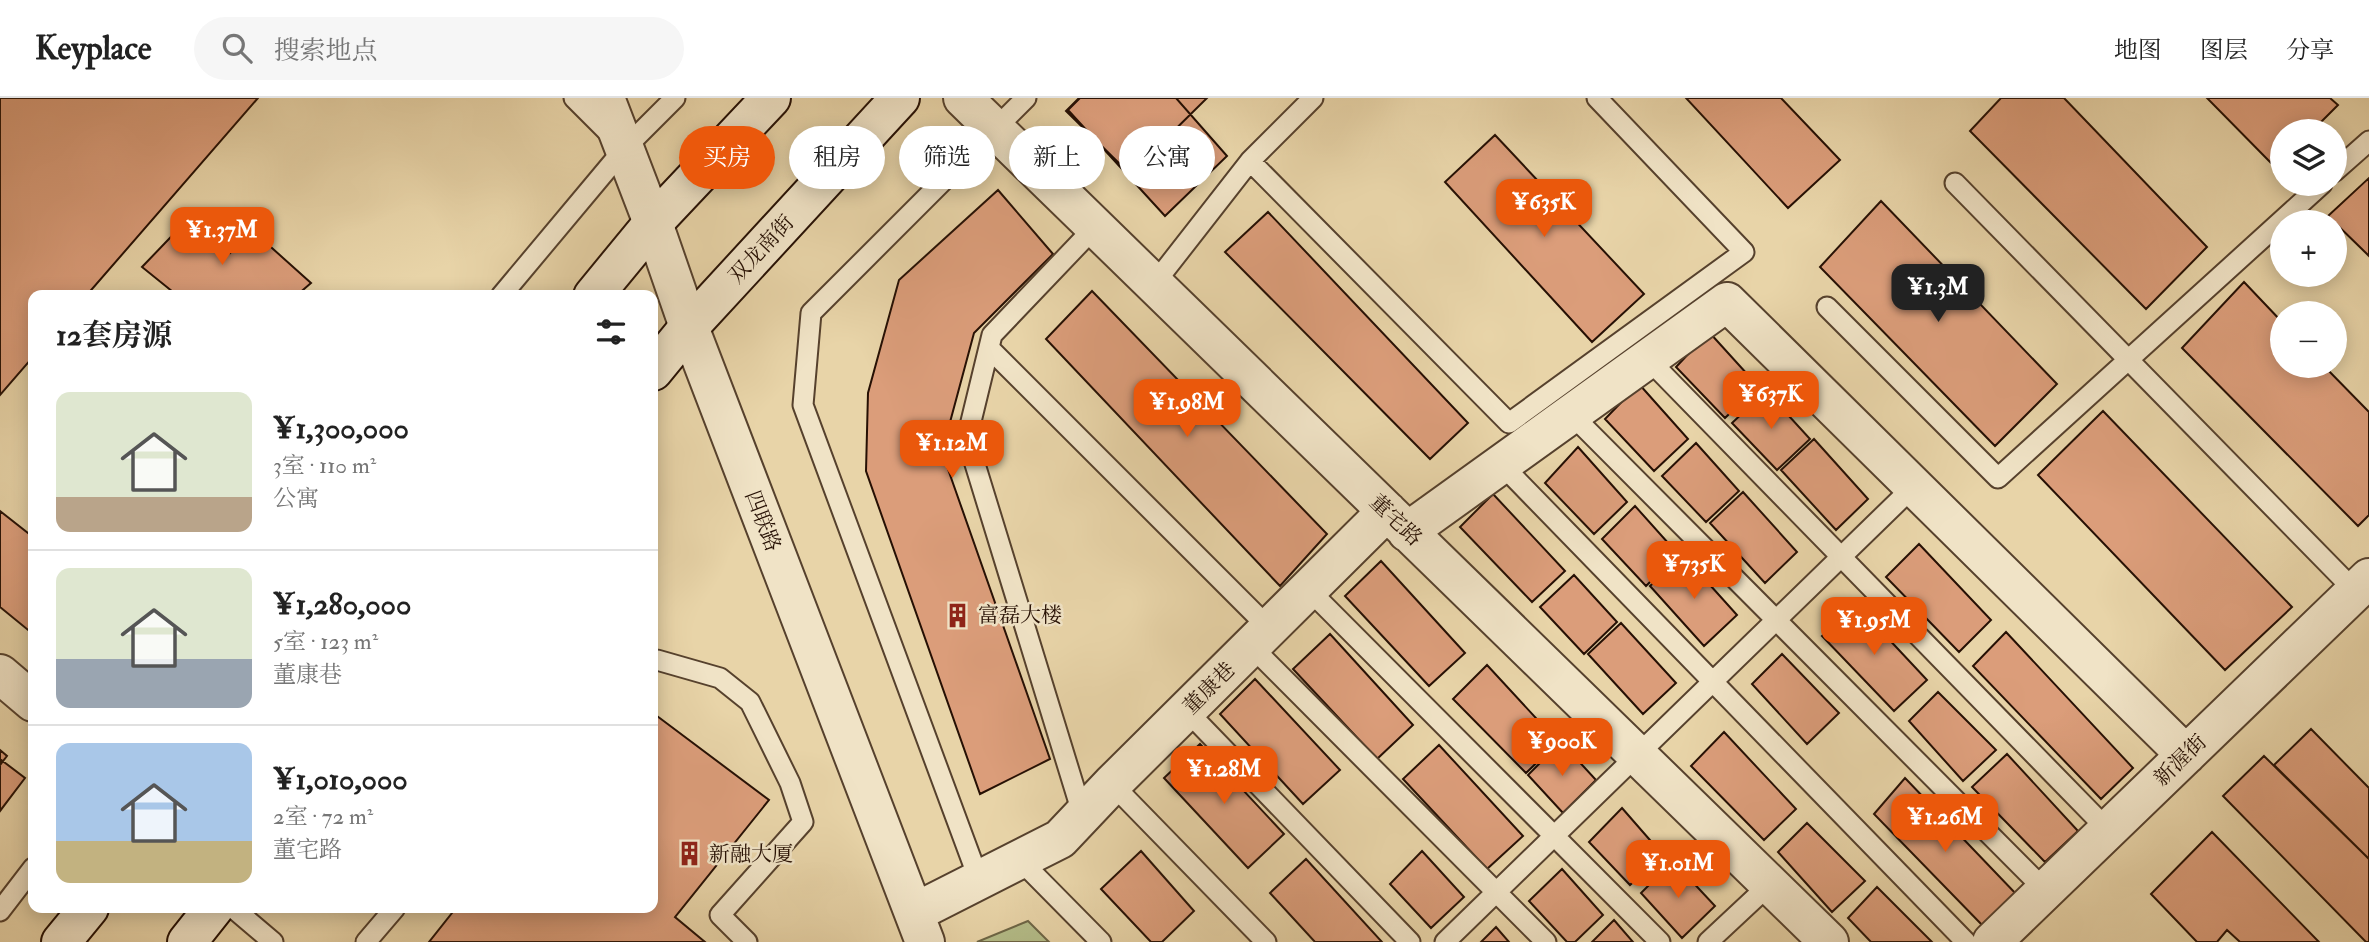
<!DOCTYPE html>
<html lang="zh">
<meta charset="utf-8">
<style>
:root{--surface:#fff;--page:#f6f6f6;--text:#222;--muted:#767676;--line:#e0e0e0;--accent:#ea580c}
body{margin:0;font-family:"IM FELL Double Pica","Noto Serif SC",serif;background:var(--page);color:var(--text);height:100vh;display:flex;flex-direction:column;font-size:26px;white-space:nowrap}
*{box-sizing:border-box;margin:0}
p{font-size:23px;color:var(--muted)}
.icon{flex:none;width:38px;height:38px;fill:none;stroke:currentColor;stroke-width:2;stroke-linecap:round;stroke-linejoin:round}
.map{position:relative;flex:1;overflow:hidden}
.details{position:absolute;left:28px;top:192px;width:630px;height:623px;display:flex;flex-direction:column;background:var(--surface);border-radius:14px;box-shadow:0 4px 18px #0003}
.details>*{flex:none}
.top-card{position:absolute;left:679px;top:28px;width:665px;height:63px;display:flex;gap:14px}
.buttons{position:absolute;left:2270px;top:21px;display:grid;gap:14px}
.buttons a{display:grid;place-items:center;width:77px;height:77px;border-radius:50%;background:var(--surface);box-shadow:0 4px 18px #0003;font-size:35px}
.price{position:absolute;translate:-50% -60px;padding:0 16px;border-radius:14px;background:var(--accent);color:#fff;font-size:23px;line-height:46px;filter:drop-shadow(0 2px 4px #0008)}
.price::after{content:'';position:absolute;left:50%;top:42px;width:21px;height:16px;margin-left:-10px;background:inherit;clip-path:polygon(0 0,100% 0,50% 100%)}
.price.selected{background:#222;color:#fff}
ul{padding:0;list-style:none}
li{display:flex;align-items:center;gap:21px;height:175px;padding:0 28px}
li+li{border-top:2px solid var(--line)}
li span{display:grid;place-items:center;flex:none;width:196px;height:140px;border-radius:14px;color:#555}
li>.icon{margin-inline-start:auto}
span .icon{width:84px;height:84px;fill:#fffc;stroke-width:1}
li b{font-size:30px}
h2{display:flex;justify-content:space-between;align-items:center;height:84px;padding:0 28px;font-size:30px}
.chip{padding:0 24px;border-radius:32px;background:var(--surface);box-shadow:0 4px 18px #0003;font-size:24px;line-height:63px}
.chip.selected{background:var(--accent);color:#fff}
header{display:flex;align-items:center;gap:42px;box-sizing:border-box;height:98px;padding:0 35px;background:var(--surface);border-bottom:2px solid var(--line)}
header strong{font-size:33px}
nav{display:flex;gap:38px;margin-inline-start:auto;font-size:24px}
.search{width:490px;height:63px;background:var(--page);display:flex;align-items:center;gap:18px;box-sizing:border-box;padding:0 24px;border-radius:38px;color:var(--muted);font-size:26px}
.map>svg:first-child{display:block}
</style>
<header>
<strong>Keyplace</strong>
<div class="search"><svg class="icon" aria-label="search" viewBox="0 0 24 24"><circle cx="10" cy="10" r="6"/><path d="M15 15l6 6"/></svg>搜索地点</div>
<nav><a>地图</a><a>图层</a><a>分享</a></nav>
</header>
<div class="map">
<svg width="2369" height="844" viewBox="0 0 2369 844">
<rect width="100%" height="100%" fill="#e8d4a8"/>
<filter id="stains"><feTurbulence type="fractalNoise" baseFrequency=".00286" numOctaves="4"/><feColorMatrix values="0 0 0 0 .2 0 0 0 0 .09 0 0 0 0 .02 0 0 0 .5 -.17"/></filter>
<radialGradient id="worn" r=".72"><stop offset=".6" stop-color="#630" stop-opacity="0"/><stop offset="1" stop-color="#630" stop-opacity=".3"/></radialGradient>
<!-- green -->
<path fill="#b4bd89" stroke="#6d6646" stroke-width="2" d="M1028,823L1049,844H977Z"/>
<!-- building -->
<path fill="#db9d7a" stroke="#261004" stroke-width="2" d="M0,0H258L86,198H33V259L0,297Z
M1079,0H1207L1130,76L1066,13Z
M1080,0H1176L1227,58L1165,118L1068,12Z
M1686,0H1781L1840,62L1788,110Z
M2001,0H2064L2207,149L2146,211L1970,33Z
M2207,0H2330L2338,7L2312,33H2282V64L2276,70Z
M1495,37L1644,196L1592,244L1445,84Z
M2369,80V158L2328,118Z
M998,92L1053,156L974,235L942,354L1050,661L980,696L866,373L868,295L899,182Z
M1881,103L2057,286L1995,348L1820,169Z
M1268,114L1468,325L1430,361L1225,154Z
M191,118L230,155L253,133L311,185L296,198H178L142,169Z
M2244,184L2282,224V268H2324L2369,314V417L2358,428L2182,250Z
M1092,193L1327,436L1280,488L1046,241Z
M1709,234L1758,288L1725,320L1676,269Z
M1639,286L1688,341L1654,373L1605,321Z
M1766,293L1810,341L1777,372L1732,325Z
M2103,313L2292,509L2225,572L2038,377Z
M1814,341L1868,401L1836,432L1781,372Z
M1696,345L1739,393L1706,424L1662,378Z
M1578,349L1627,404L1594,436L1545,385Z
M1743,394L1797,454L1765,485L1710,425Z
M1493,396L1565,473L1532,504L1460,429Z
M1635,408L1678,456L1646,488L1602,441Z
M0,413L33,439V536L0,509Z
M1919,446L1991,522L1959,554L1886,479Z
M1683,457L1737,517L1704,548L1650,488Z
M1381,463L1465,555L1429,588L1345,498Z
M1574,477L1617,524L1584,556L1540,509Z
M1855,505L1927,582L1894,613L1822,538Z
M1621,525L1676,585L1643,616L1588,556Z
M2006,534L2133,670L2101,701L1973,568Z
M1330,536L1413,627L1377,661L1293,571Z
M1782,556L1839,615L1807,646L1752,586Z
M1487,567L1558,644L1526,675L1453,601Z
M1255,581L1340,672L1303,706L1220,616Z
M1938,594L1996,652L1963,683L1909,623Z
M653,615L769,702L675,819L705,844H429L456,810H653Z
M2311,631L2369,690V761L2274,667Z
M1724,634L1796,711L1764,742L1691,668Z
M1561,644L1596,682L1563,715L1528,677Z
M1200,646L1284,736L1248,770L1164,680Z
M1439,647L1523,738L1487,771L1403,681Z
M0,652L7,658L0,667Z
M2007,656L2078,733L2045,764L1972,689Z
M2264,658L2369,761V844H2366L2223,698Z
M0,661L25,680L0,713Z
M1905,680L2018,798L1985,830L1874,716Z
M1622,710L1663,757L1630,787L1589,744Z
M1807,725L1865,783L1832,814L1778,754Z
M2212,734L2319,844H2240L2227,832L2217,844H2197L2151,796Z
M1141,753L1194,813L1162,844H1151L1101,791Z
M1422,753L1464,799L1431,830L1390,786Z
M1306,761L1382,844H1315L1270,795Z
M1673,763L1715,808L1682,840L1641,795Z
M1562,771L1603,817L1575,844H1567L1529,803Z
M1877,789L1932,844H1871L1848,820Z
M1614,822L1633,844H1592Z
M1496,829L1509,844H1481Z"/>
<g fill="none" stroke-linecap="round" stroke-linejoin="round">
<defs>
<path id="lane" d="M574,0L609,35
M1250,63L1509,325L1744,154L1597,0
M2334,74L2369,43
M1955,85L2355,493
M1154,186L1250,63L1313,0
M501,198L624,51L675,0
M1827,209L1998,380L2322,86
M989,250L1269,530
M1648,261L2108,732
M1571,316L2045,792
M1501,366L1966,844
M1308,491L1660,844
M1251,548L1546,844
M653,563L657,562L720,580L750,604L790,685L803,724L720,817L747,844
M1186,612L1410,844
M1112,686L1266,844
M1083,718L967,340L992,237L1095,129
M1020,762L1101,844
M979,782L803,307L811,215L1026,0
M233,810L273,844
M0,813L33,770
M366,844L395,810
M1445,844L1914,388
M1708,844L1769,787"/>
<path id="street" d="M605,0L653,125L689,229L925,844
M963,0L1829,844
M1407,434L1727,204L2186,657
M0,576L33,604
M914,815L1060,741L1112,686L1387,413
M1992,844L2369,480"/>
<path id="secondary" d="M593,198L653,125L771,0
M653,273L689,229L900,0
M61,844L89,810
M187,844L214,810"/>
</defs>
<!-- lane casing -->
<use href="#lane" stroke="#56412d" stroke-width="23"/>
<!-- street casing -->
<use href="#street" stroke="#56412d" stroke-width="42"/>
<!-- secondary casing -->
<use href="#secondary" stroke="#261004" stroke-width="42"/>
<!-- lane -->
<use href="#lane" stroke="#f0e3c6" stroke-width="19"/>
<!-- street -->
<use href="#street" stroke="#f0e3c6" stroke-width="38"/>
<!-- secondary -->
<use href="#secondary" stroke="#f0e3c6" stroke-width="38"/>
</g>
<!-- icons -->
<defs>
<symbol id="building-bare" viewBox="-9 -9 18 18"><path d="M-4-6H4V6H1V3H-1V6H-4ZM-2.5-4.3h1.7v1.8h-1.7ZM.8-4.3h1.7v1.8H.8ZM-2.5-1h1.7V.8h-1.7ZM.8-1h1.7V.8H.8Z" fill="#8f2418" stroke="#f0e3c6" stroke-width="2.5" paint-order="stroke"/></symbol>
</defs>
<g fill-rule="evenodd">
<use href="#building-bare" x="940" y="500" width="35" height="35"/>
<use href="#building-bare" x="672" y="738" width="35" height="35"/>
</g>
<g text-anchor="middle" stroke-width="5" stroke-linejoin="round" paint-order="stroke">
<!-- street labels -->
<g font-size="21" fill="#261004" stroke="#f0e3c6">
<text transform="translate(761 151) rotate(-47)" y="7">双龙南街</text>
<text transform="translate(1396 422) rotate(44)" y="7">董宅路</text>
<text transform="translate(763 423) rotate(69)" y="7">四联路</text>
<text transform="translate(1209 590) rotate(-45)" y="7">董康巷</text>
<text transform="translate(2180 662) rotate(-44)" y="7">新渥街</text>
</g>
<!-- poi labels -->
<g font-size="21" fill="#261004" stroke="#f0e3c6" text-anchor="start">
<text x="978" y="524">富磊大楼</text>
<text x="709" y="763">新融大厦</text>
</g>
</g>
<rect width="100%" height="100%" filter="url(#stains)"/>
<rect width="100%" height="100%" fill="url(#worn)"/>
</svg>
<div class="buttons">
<a><svg class="icon" aria-label="layers" viewBox="0 0 24 24"><path d="M12 4l9 5-9 5-9-5zM3 14l9 5 9-5"/></svg></a>
<a>+</a>
<a>−</a>
</div>
<b class="price" style="left:1544px;top:141px">¥635K</b>
<b class="price" style="left:222px;top:169px">¥1.37M</b>
<b class="price selected" style="left:1938px;top:226px">¥1.3M</b>
<b class="price" style="left:1771px;top:333px">¥637K</b>
<b class="price" style="left:1187px;top:341px">¥1.98M</b>
<b class="price" style="left:952px;top:382px">¥1.12M</b>
<b class="price" style="left:1694px;top:503px">¥735K</b>
<b class="price" style="left:1874px;top:559px">¥1.95M</b>
<b class="price" style="left:1562px;top:680px">¥900K</b>
<b class="price" style="left:1224px;top:708px">¥1.28M</b>
<b class="price" style="left:1945px;top:756px">¥1.26M</b>
<b class="price" style="left:1678px;top:802px">¥1.01M</b>
<div class="top-card">
<a class="chip selected">买房</a>
<a class="chip">租房</a>
<a class="chip">筛选</a>
<a class="chip">新上</a>
<a class="chip">公寓</a>
</div>
<section class="details">
<h2>12套房源<svg class="icon" aria-label="filters" viewBox="0 0 24 24"><path d="M4 7h16M4 17h16"/><circle cx="9" cy="7" r="2"/><circle cx="15" cy="17" r="2"/></svg></h2>
<ul>
<li><span style="background:linear-gradient(#dfe7d0 75%,#b9a48a 0)"><svg class="icon" aria-label="home" viewBox="0 0 24 24"><path d="M3 11l9-7 9 7M6 9v11h12V9"/></svg></span><div><b>¥1,300,000</b><p>3室 · 110 m²</p><p>公寓</p></div></li>
<li><span style="background:linear-gradient(#dfe7d0 65%,#9aa5b1 0)"><svg class="icon" aria-label="home" viewBox="0 0 24 24"><path d="M3 11l9-7 9 7M6 9v11h12V9"/></svg></span><div><b>¥1,280,000</b><p>5室 · 123 m²</p><p>董康巷</p></div></li>
<li><span style="background:linear-gradient(#a9c7e8 70%,#c2b280 0)"><svg class="icon" aria-label="home" viewBox="0 0 24 24"><path d="M3 11l9-7 9 7M6 9v11h12V9"/></svg></span><div><b>¥1,010,000</b><p>2室 · 72 m²</p><p>董宅路</p></div></li>
</ul>
</section>
</div>
